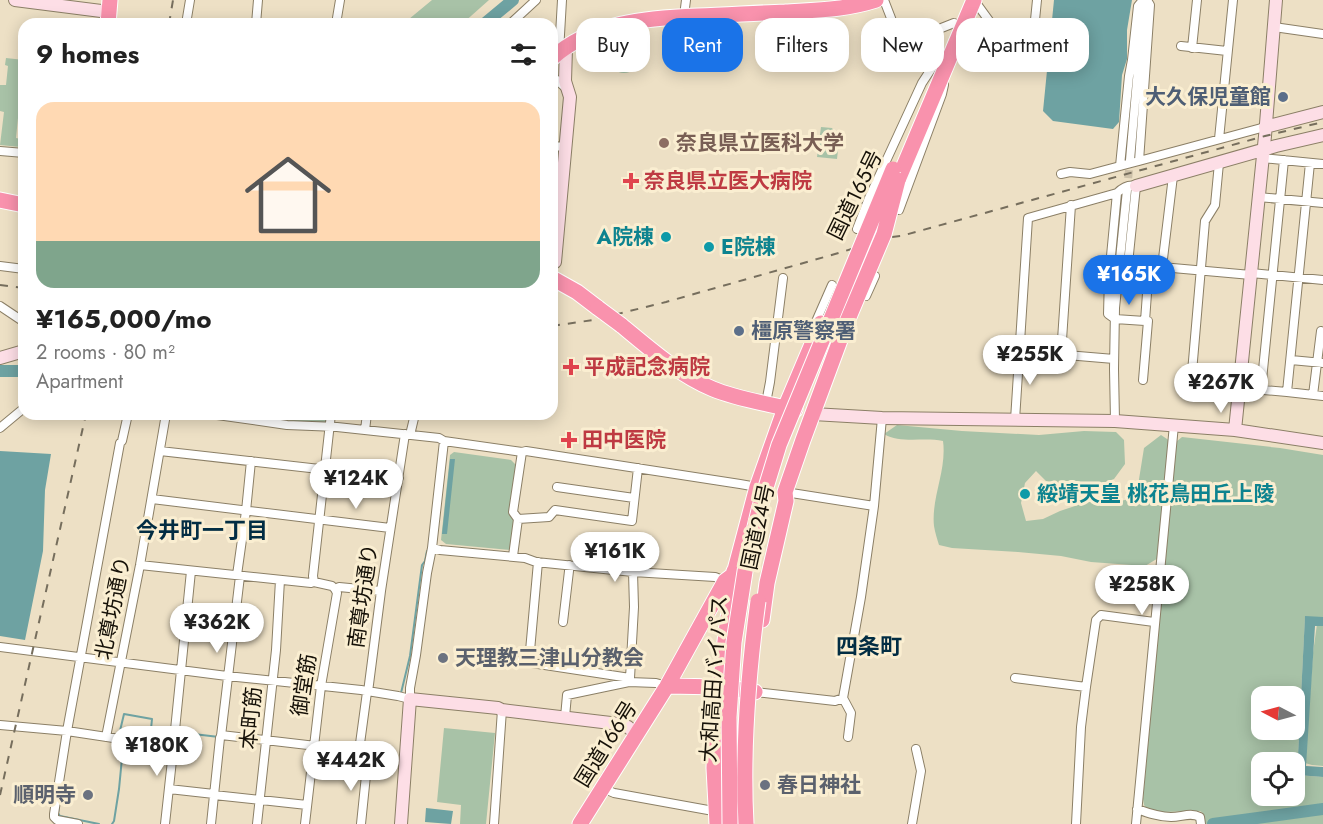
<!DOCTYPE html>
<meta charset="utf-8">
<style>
:root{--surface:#fff;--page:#f6f6f6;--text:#222;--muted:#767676;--accent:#1a73e8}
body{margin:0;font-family:Jost,"Noto Sans JP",sans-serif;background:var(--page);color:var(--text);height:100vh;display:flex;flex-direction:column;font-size:22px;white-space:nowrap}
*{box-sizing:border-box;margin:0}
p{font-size:20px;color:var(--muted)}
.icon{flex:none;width:33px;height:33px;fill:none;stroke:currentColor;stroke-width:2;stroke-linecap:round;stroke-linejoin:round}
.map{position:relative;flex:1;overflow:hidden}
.panel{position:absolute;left:18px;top:18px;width:540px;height:402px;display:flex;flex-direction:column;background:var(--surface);border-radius:18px;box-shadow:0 3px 15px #0003}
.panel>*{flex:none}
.guide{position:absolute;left:576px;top:18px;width:570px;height:54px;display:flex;gap:12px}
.needle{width:39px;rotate:276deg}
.tools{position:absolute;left:1251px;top:686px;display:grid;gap:12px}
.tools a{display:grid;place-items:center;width:54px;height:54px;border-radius:12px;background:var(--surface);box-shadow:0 3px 15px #0003;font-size:30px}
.price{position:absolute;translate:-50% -51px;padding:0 14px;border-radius:21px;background:#fff;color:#222;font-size:20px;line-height:39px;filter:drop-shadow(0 2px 3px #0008)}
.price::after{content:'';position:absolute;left:50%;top:36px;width:18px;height:14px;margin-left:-9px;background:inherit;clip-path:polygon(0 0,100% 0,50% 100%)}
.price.current{background:var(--accent);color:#fff}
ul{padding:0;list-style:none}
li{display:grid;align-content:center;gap:12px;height:318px;padding:0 18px}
li span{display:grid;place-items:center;height:186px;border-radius:18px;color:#555}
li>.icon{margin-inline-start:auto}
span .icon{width:108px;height:108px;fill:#fffc;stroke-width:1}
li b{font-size:26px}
h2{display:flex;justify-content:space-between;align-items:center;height:72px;padding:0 18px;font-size:26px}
.chip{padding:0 21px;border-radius:18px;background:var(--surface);box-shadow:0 3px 15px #0003;font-size:21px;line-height:54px}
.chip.current{background:var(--accent);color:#fff}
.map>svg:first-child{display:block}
</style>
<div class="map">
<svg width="1323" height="824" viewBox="0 0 1323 824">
<rect width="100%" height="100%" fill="#ede0c5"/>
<!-- green -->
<path fill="#a8c2a7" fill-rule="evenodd" d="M432,0H489L462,24H403Z
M610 59a14 14 0 1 1 28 0a14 14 0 1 1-28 0Z
M6,58L24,60V77L22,78L16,138L21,139L20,147L0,145L4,112L0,111V85H6L8,66L5,65Z
M821,127L832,128L834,131L840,132L837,159L817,157Z
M240,414H328L327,422L325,424L263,418Z
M897,425L962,431L1039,435L1084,431L1116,432L1124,440L1125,464L1114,479L1094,486H1063L1048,483L1036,471L1025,483L1021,503L1026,521L1043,519L1060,511L1087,502H1114L1136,498L1144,448L1161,435L1173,443L1165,554L1145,566L1091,562L1061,556L1018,552L952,548L939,545C937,539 935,532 934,526C931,498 947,470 943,441C924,437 900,444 884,434Z
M1182,437L1280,448L1323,455V617H1305L1297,775L1323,777V824H1204L1203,813L1200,811L1162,812L1147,809L1144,805L1143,799L1176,442ZM1262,696H1294V729H1262ZM1262,762H1294V795H1262Z
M454,452L511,460L515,464V467L517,468L514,520L511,550L446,544L441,540L450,455Z
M1323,622V766L1312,765L1305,763L1313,653L1317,624Z
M444,728L495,733L486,824H460L461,805L437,802Z"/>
<!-- water -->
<path fill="#6ea2a2" d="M1054,0H1132L1127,30V59L1122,75L1119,122L1113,129L1053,121L1043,111Z
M0,451L51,454L45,490L43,551L25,640L0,636Z
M450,459H455L447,534H442Z
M1305,616L1323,617V626H1315L1306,766L1323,767V777L1297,775Z
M426,808L453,811L451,824L425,822Z"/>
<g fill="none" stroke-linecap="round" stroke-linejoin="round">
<!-- stream -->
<path stroke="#6ea2a2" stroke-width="2" d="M401,693L410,656L422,565L425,561L427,551
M119,735L124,714L152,719L151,729L219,737
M59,806L58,813L60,816L99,824
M112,824L114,821L119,789L122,758L117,757L119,740"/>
<!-- river -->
<path stroke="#6ea2a2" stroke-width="12" d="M484,24L513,0
M0,371H24
M1213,824L1323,809"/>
<!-- street-tunnel -->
<path stroke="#cdc1a9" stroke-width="8" stroke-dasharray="8 4" stroke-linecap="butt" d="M1127,190L1130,160"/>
<defs>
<path id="street" d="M884,0L901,44L954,23
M974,0L1001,37L1033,40L1037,0
M1143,0L1138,6L1132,60L1129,76L1120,166L1139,161L1150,5L1147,0
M684,16L686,0
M186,24L190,0
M256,24L258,0
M336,24L340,0
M510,24L536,0
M1274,27L1323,34
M1181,46L1227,51
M1192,48L1197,0
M559,52L562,0
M552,76L567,89
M1219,139L1233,0
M552,146L566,147
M0,151L24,153
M1262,158L1323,164
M1130,160L1144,0
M1139,161L1265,127
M1219,163L1215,205L1205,221L1191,384L1287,392L1323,396
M1061,174L1070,172L1090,174L1120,166
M1258,197L1323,203
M899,210L942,94L944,85
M857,229L869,198L922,83L939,57
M0,266L24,269
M1149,266L1145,321L1115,319L1108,314L1109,277L1117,193C1122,188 1128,184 1136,186L1128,264L1251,275
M1162,267L1173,176
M1251,273L1323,280
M866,296L875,276
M0,306L24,322
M814,326L832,285
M1019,351L1114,359
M1061,355L1071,205
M1291,360L1323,363
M1143,380L1148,321H1145
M1261,390L1284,160
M1287,392L1310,163
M1313,395L1321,331
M766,403L770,382L783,278
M210,414L287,425L337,427L439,438L444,441L522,452L526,451L740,484L757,487
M1015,420L1028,218L1117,193
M1115,421L1114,369L1115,308L1127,190
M0,428L24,408
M365,430L367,414
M410,435L415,414
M160,451L399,478
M557,487L634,498
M785,492L874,506
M152,499L390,528
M518,519L549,517L555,510L632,521L638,468
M432,548L440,550L525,558L536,562L633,572L715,577L725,581
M513,556L518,519L513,512L522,452
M140,565L311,583L314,582L332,586L335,589L339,587L381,591
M237,575L246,511L251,461
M314,582L313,576L331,414
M563,622L569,571V565
M0,647L227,676L361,690L398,696L410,699V688L416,655L427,573L432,548L444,441
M505,659L630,678L629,682
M529,662L538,562
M630,678L634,607L633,572
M1015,678L1086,687
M368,692L381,591L405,434
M755,692L835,701L843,698
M565,717L567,695L629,682L656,683L667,686
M0,725L67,731L173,747
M175,730L191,571
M221,735L359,751L367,692
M221,736L240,576
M106,737L140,565L166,414
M848,737L851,713L843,698L861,597L874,506L882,418
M359,751L368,756L361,824
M602,788L614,793L719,812
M169,789L214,794
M214,795L307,805
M1137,809C1148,813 1159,817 1171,817C1182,817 1190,812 1200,817L1201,824
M78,824L57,820L54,817V814L67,731L120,443L122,441L128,414
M165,824L175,733
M211,824L220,738
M257,824L276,650L280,580
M305,824L321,686L337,593L335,589
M494,824L502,710
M912,824L921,771L916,749
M1076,824L1081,727L1086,687L1096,620L1101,615L1154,622
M1136,824L1174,425"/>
<path id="secondary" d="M15,0L109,12
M1265,127L1323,112
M1136,186L1276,146L1323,135
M555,262L570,97L565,81L566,48
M0,358L24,351
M813,414L882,418L1115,421L1235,430L1323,443
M1235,430L1265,136L1276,0
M401,824L410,699L498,708L502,710L619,724L628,727L637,735"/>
<path id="highway" d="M108,24L110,0
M552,58C593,22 646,18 698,16C727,15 756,13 785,12C817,10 845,10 876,0
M898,180L974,0
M0,200L24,205
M552,278L577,292L598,308
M621,325C649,348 679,375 713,389C737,399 769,404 795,410
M762,620L767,583L786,501L785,492L803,440L846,324
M667,686L721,687L755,692
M580,824L667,686L725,581L733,575L734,571
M717,824L714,768L715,736L726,632L735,570L757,487L785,408L821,323"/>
</defs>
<!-- street casing -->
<use href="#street" stroke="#8b7f66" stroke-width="10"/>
<!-- secondary casing -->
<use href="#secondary" stroke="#8b7f66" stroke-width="14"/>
<!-- highway casing -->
<use href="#highway" stroke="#fff" stroke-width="17"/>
<!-- street -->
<use href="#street" stroke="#fff" stroke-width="8"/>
<!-- secondary -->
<use href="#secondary" stroke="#fddee6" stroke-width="12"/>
<!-- highway -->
<use href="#highway" stroke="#f992ad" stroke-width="15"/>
<!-- rail -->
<path stroke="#766e5d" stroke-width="2" stroke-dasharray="8 8" stroke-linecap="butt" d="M169,24L173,0
M0,285L24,288
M552,326L593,320L666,302L835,254L891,237L901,236L1265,136L1323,122
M0,795L86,414"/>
<defs>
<path id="highway-bridge" d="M598,308L621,325
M846,324L884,234L898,180
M730,824L729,717L734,642L746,565L759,510L779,445L893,169
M746,824C742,749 748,675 758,601"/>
</defs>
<!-- highway-bridge casing -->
<use href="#highway-bridge" stroke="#fff" stroke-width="17" stroke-linecap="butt"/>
<!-- highway-bridge -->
<use href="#highway-bridge" stroke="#f992ad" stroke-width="15"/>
</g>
<!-- markers -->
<g fill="#5c6f8a" stroke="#faeed1" stroke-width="2">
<circle cx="1283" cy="97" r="6"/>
<circle cx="739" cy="331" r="6"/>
</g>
<circle fill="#8d6e63" stroke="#faeed1" stroke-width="2" cx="664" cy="143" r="6"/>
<g fill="#e0444e" stroke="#faeed1" stroke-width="2">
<path d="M628 172h6v6h6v6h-6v6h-6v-6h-6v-6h6z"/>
<path d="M568 358h6v6h6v6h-6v6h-6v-6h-6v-6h6z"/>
<path d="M566 431h6v6h6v6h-6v6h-6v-6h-6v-6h6z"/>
</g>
<g fill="#0f9aa8" stroke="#faeed1" stroke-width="2">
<circle cx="666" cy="237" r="6"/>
<circle cx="709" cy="247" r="6"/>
<circle cx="1025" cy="494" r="6"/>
</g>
<g fill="#6b7280" stroke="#faeed1" stroke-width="2">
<circle cx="443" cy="658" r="6"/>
<circle cx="765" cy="785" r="6"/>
<circle cx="88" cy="795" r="6"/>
</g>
<g text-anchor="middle" stroke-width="6" stroke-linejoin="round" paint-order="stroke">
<!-- service labels -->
<g font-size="21" font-weight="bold" fill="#4e5e75" stroke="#faeed1" text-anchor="end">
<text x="1271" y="104">大久保児童館</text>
<text x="751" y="338" text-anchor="start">橿原警察署</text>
</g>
<!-- education labels -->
<g font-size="21" font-weight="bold" fill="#785e54" stroke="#faeed1" text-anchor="start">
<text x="676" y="150">奈良県立医科大学</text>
</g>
<!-- health labels -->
<g font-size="21" font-weight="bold" fill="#be3a42" stroke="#faeed1" text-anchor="start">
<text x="644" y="188">奈良県立医大病院</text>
<text x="584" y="374">平成記念病院</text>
<text x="582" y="447">田中医院</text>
</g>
<!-- street labels -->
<g font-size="21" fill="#161108" stroke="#faeed1">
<text transform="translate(855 195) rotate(-64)" y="7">国道165号</text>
<text transform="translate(758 527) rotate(-78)" y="7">国道24号</text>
<text transform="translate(363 596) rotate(-82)" y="7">南尊坊通り</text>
<text transform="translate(113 608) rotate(-79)" y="7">北尊坊通り</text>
<text transform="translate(714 679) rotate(-86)" y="7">大和高田バイパス</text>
<text transform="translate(304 685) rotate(-81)" y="7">御堂筋</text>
<text transform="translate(251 718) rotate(-85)" y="7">本町筋</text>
<text transform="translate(606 744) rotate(-58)" y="7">国道166号</text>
</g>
<!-- culture labels -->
<g font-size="21" font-weight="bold" fill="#0d838f" stroke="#faeed1" text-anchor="start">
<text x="654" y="244" text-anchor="end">A院棟</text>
<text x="721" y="254">E院棟</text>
<text x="1037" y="501">綏靖天皇 桃花鳥田丘上陵</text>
</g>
<!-- worship labels -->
<g font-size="21" font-weight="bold" fill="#5b616d" stroke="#faeed1" text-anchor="start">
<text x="455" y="665">天理教三津山分教会</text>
<text x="777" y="792">春日神社</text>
<text x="76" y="802" text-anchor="end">順明寺</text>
</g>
<!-- neighbourhood labels -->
<g font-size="22" font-weight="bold" fill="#022d43" stroke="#faeed1">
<text x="202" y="538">今井町一丁目</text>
<text x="869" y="654">四条町</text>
</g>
</g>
</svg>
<div class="tools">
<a><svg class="needle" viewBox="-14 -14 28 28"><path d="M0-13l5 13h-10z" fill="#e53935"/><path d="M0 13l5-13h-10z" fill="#767676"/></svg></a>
<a><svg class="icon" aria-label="locate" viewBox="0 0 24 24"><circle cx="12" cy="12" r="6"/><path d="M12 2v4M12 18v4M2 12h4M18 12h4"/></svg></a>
</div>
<b class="price current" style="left:1129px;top:306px">¥165K</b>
<b class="price" style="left:1030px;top:386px">¥255K</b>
<b class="price" style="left:1221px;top:414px">¥267K</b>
<b class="price" style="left:356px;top:510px">¥124K</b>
<b class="price" style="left:615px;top:583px">¥161K</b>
<b class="price" style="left:1142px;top:616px">¥258K</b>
<b class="price" style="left:217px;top:654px">¥362K</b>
<b class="price" style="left:157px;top:777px">¥180K</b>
<b class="price" style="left:351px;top:792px">¥442K</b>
<div class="guide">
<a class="chip">Buy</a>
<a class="chip current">Rent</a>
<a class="chip">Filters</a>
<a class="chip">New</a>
<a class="chip">Apartment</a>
</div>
<section class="panel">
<h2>9 homes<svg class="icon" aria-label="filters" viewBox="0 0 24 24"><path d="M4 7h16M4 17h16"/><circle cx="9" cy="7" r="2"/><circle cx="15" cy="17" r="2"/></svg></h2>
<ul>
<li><span style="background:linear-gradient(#ffd9b3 75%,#7fa58c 0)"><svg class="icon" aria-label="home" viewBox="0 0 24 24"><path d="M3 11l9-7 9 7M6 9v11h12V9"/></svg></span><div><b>¥165,000/mo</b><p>2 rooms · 80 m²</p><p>Apartment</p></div></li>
</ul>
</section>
</div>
